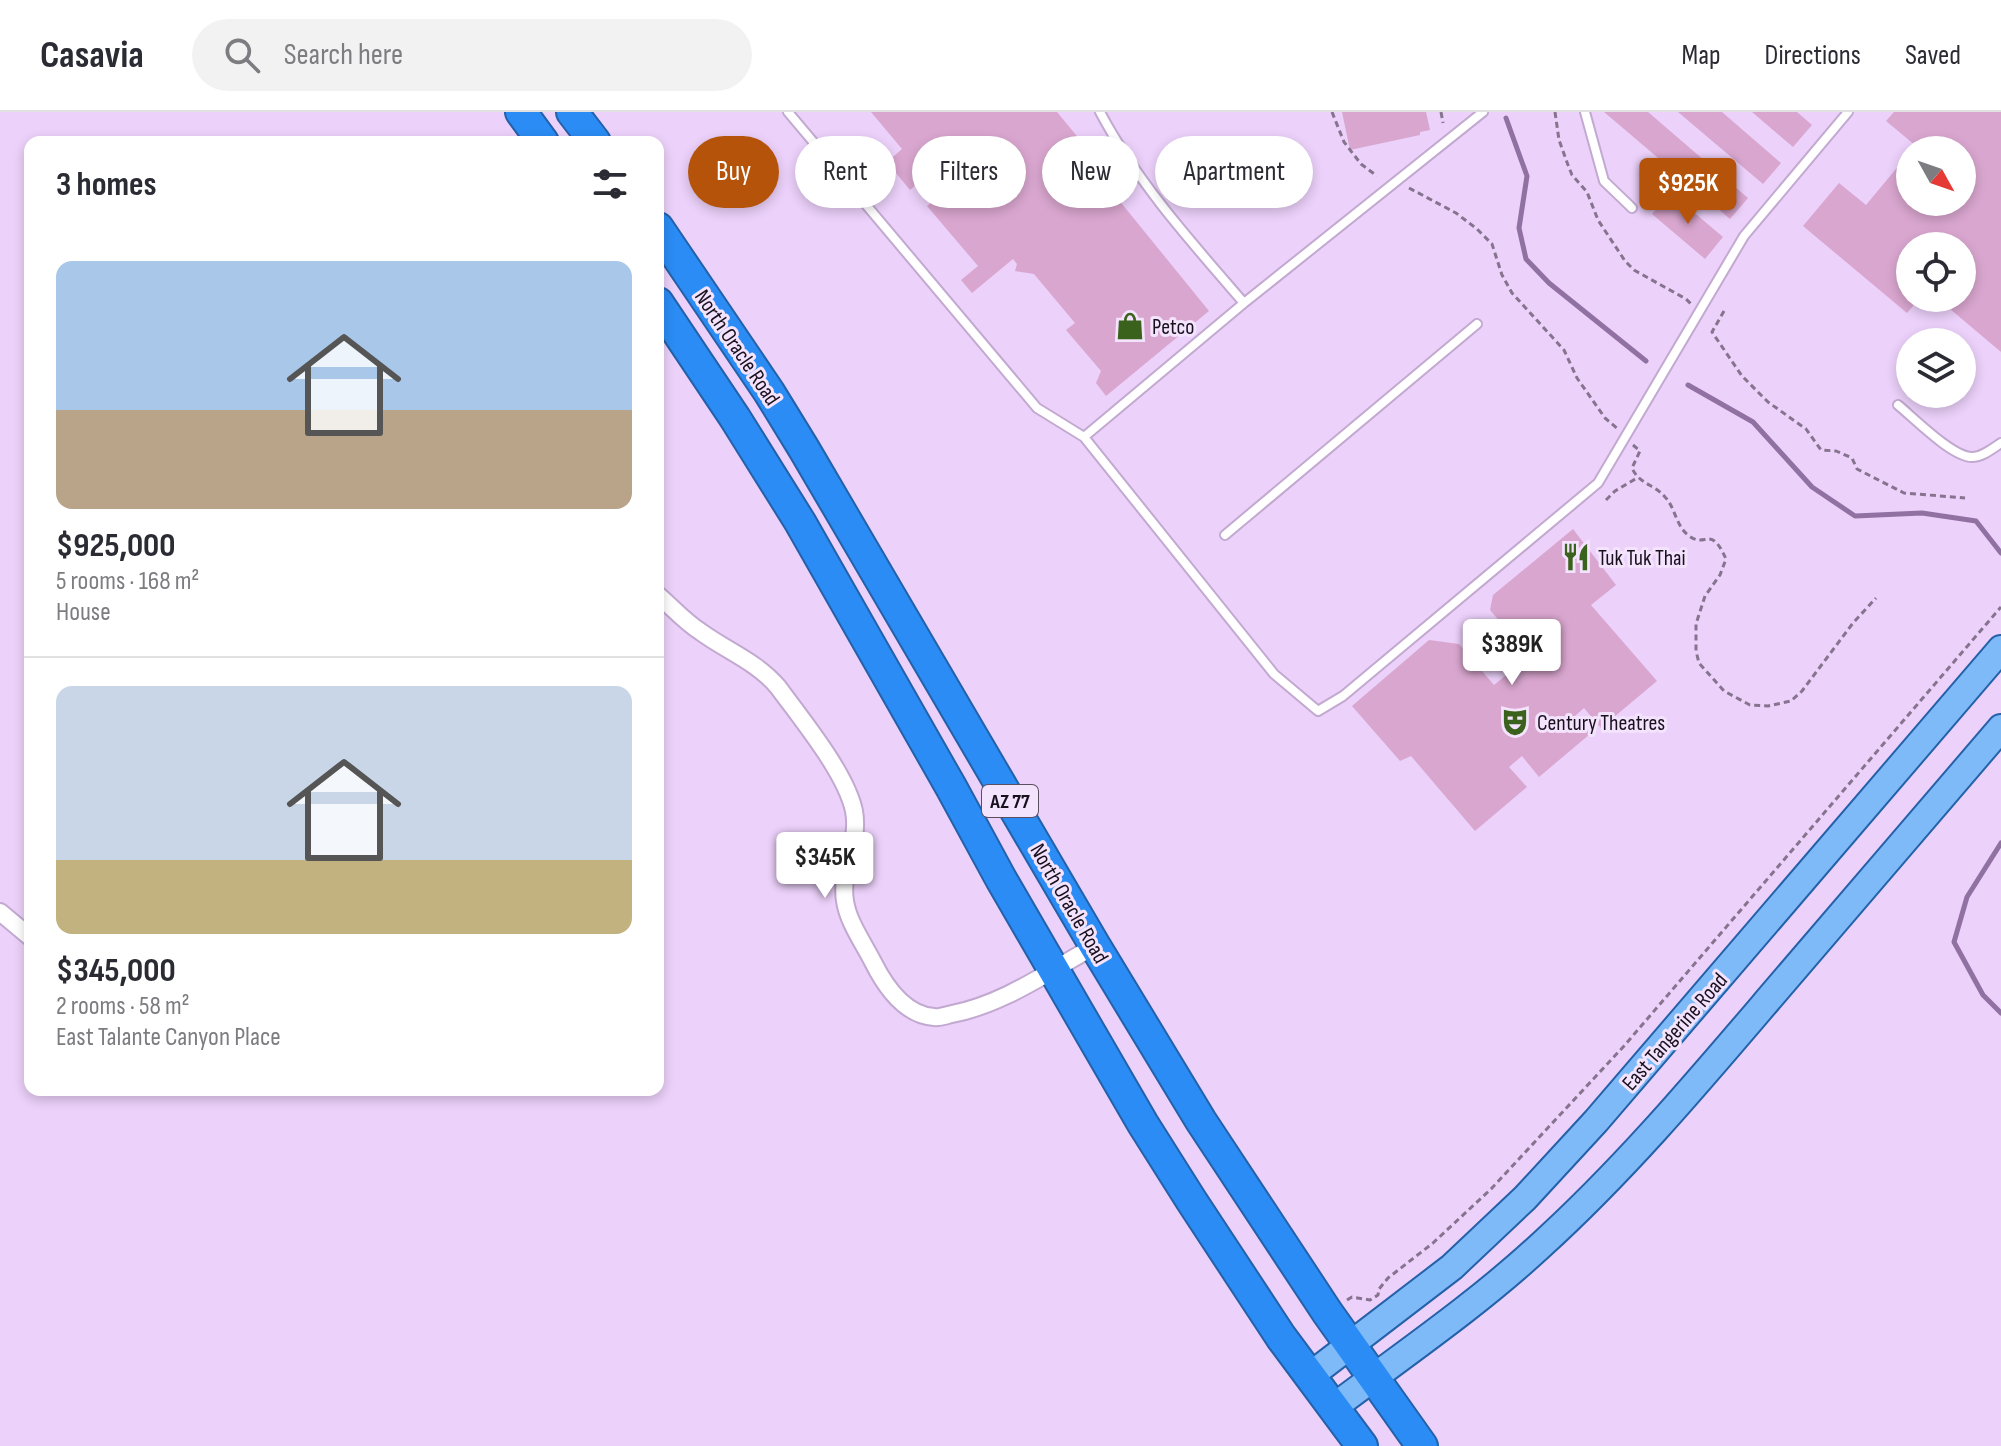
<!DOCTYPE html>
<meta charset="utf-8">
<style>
:root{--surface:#fff;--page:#f2f2f3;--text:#2b2b33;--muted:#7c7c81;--line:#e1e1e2;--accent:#b45309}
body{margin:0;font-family:"Sofia Sans Condensed",sans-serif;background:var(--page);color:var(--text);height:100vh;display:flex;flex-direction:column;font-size:30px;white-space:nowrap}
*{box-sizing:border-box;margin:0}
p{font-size:26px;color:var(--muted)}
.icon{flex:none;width:44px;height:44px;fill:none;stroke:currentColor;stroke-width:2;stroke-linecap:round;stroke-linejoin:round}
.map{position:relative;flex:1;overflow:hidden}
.panel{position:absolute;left:24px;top:24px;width:640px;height:960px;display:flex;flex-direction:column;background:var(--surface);border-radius:16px;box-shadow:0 4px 12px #0003}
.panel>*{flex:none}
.guide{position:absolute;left:688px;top:24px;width:760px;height:72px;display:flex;gap:16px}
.needle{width:52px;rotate:130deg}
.fabs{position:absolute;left:1896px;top:24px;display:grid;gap:16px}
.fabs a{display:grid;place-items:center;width:80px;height:80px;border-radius:50%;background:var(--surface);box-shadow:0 4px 12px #0003;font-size:40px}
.price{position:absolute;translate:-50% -68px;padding:0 18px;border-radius:8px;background:#fff;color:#222;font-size:26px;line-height:52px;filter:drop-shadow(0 2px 4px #0008)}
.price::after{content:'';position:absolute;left:50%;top:48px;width:24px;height:18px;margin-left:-12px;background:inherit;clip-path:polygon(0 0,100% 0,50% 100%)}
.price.current{background:var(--accent);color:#fff}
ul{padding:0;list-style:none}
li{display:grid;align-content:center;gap:16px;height:424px;padding:0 32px}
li+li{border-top:2px solid var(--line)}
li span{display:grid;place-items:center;height:248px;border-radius:16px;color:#555}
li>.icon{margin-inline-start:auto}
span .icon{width:144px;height:144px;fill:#fffc;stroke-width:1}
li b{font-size:34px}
h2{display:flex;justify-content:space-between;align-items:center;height:96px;padding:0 32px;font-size:34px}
.chip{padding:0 28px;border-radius:36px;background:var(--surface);box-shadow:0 4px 12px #0003;font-size:28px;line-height:72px}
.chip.current{background:var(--accent);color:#fff}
header{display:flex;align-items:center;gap:48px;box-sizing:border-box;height:112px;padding:0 40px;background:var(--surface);border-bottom:2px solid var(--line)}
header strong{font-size:38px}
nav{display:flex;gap:44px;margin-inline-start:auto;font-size:28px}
.search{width:560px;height:72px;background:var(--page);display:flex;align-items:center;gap:20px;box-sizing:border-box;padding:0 28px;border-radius:44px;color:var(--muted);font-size:30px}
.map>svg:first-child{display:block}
</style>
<header>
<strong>Casavia</strong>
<div class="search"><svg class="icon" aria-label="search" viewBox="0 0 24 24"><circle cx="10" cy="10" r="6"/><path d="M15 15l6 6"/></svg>Search here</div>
<nav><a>Map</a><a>Directions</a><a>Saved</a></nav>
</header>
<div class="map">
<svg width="2001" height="1334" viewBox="0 0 2001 1334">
<rect width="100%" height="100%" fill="#ecd1fa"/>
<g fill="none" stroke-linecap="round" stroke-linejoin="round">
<!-- stream -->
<path stroke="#9171a2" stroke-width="5" d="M1506,6L1527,64L1519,116L1526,147L1549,171L1646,249
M1688,273L1753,310L1812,375L1855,404L1922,401L1976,409L2001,441
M2001,731L1967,785L1954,830L1983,883L2001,901"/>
</g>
<!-- building -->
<path fill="#d9a6cf" d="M871,0H1057L1110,64L1078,91L1105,71L1209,199L1106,284L1096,271L1101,259L1066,218L1075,211L1034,162L1015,159L1017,152L1013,147L972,181L961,168L978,154L927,94L938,85L923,67L910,78L887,50L902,37Z
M1342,0H1426L1430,18L1420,20V23L1350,38Z
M1604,0H1648L1748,86L1730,107Z
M1678,0H1722L1781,51L1763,72Z
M1752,0H1797L1812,13L1793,35Z
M1894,0H2001V240L1937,186H1962V134H1910V186H1920L1907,201L1803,114L1839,71L1866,93L1910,40V90H1962V38H1912L1916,34L1886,9Z
M1671,81L1723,125L1705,147L1652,102Z
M1573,417L1616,473L1591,493L1657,569L1601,616L1584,596L1575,604L1590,622L1539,665L1522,644L1509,655L1527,675L1475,719L1411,644L1400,649L1352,594L1429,528L1459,532L1494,573L1529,544L1490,498L1493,483Z"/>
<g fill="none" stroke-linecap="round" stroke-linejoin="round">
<defs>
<path id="lane" d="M788,0L1037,296L1084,325L1274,562L1318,599L1343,584L1598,371L1744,124L1848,0
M1100,0C1137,70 1192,131 1244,191
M1585,0L1604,69L1632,96
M1898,293C1914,306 1952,345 1972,345C1982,345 1992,337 2001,331
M1084,325L1244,191L1483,0
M1225,423L1477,212"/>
<path id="street" d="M658,483C672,495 685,510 701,520C727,539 757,550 778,575C802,608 846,661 854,699C860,731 840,758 845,789C848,810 864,832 873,850C885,874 904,903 934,905C939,906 947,903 952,902C1004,892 1049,859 1095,834
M0,800L30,825"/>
<path id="primary" d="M1311,1263L1452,1155L1525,1086L1596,1009L2001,537
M1334,1295C1403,1243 1475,1194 1539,1135C1624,1058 1698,970 1773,882C1849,793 1925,705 2001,616"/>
<path id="highway" d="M521,0L543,30
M572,0L595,30
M658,116L769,280L804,337L1095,834L1201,1009L1327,1200L1422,1334
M658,191L735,306L800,410L951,675L1001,767L1143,1012L1191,1088L1281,1225L1362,1334"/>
</defs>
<!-- lane casing -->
<use href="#lane" stroke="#c2a9d0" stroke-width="12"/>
<!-- street casing -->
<use href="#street" stroke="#c2a9d0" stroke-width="20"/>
<!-- primary casing -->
<use href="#primary" stroke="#2461a9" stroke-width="30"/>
<!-- highway casing -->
<use href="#highway" stroke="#2461a9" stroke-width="34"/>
<!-- path -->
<path stroke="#86748f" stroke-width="3" stroke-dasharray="6 4" stroke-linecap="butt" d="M1332,0L1344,30L1361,52L1377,64
M1441,0L1443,11
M1555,0L1559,28L1568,53L1572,63L1587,80L1598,108L1625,149L1634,158L1686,187L1692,193
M1409,76L1456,101L1477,117L1492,132L1502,163L1512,181L1564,238L1577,266L1605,306L1618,317
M1724,199L1712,220L1742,264L1768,290L1806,317L1821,338L1836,339L1852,346L1857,357L1904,381L1965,386
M1633,333L1640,339L1632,356C1639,372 1654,372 1665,385C1675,395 1676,414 1688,423C1706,438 1710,411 1726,447L1720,463L1705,484L1696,512V539L1699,551L1724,579L1750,593L1768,594L1791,589L1802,579L1853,511L1876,486
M1606,388L1615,379L1637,366
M1347,1188L1352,1185L1370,1188L1378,1183L1379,1177L1388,1166L1433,1131L1491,1077L1624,934L2001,495"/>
<!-- lane -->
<use href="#lane" stroke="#fff" stroke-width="8"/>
<!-- street -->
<use href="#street" stroke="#fff" stroke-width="16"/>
<!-- primary -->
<use href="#primary" stroke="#7fbaf8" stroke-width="26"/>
<!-- highway -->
<use href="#highway" stroke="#2a8cf4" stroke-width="30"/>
</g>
<!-- icons -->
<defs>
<symbol id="shop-bare" viewBox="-9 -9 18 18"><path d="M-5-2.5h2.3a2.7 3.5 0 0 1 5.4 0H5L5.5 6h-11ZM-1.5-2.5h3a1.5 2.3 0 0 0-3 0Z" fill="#3b621c" stroke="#f3e3fc" stroke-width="2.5" paint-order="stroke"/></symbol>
<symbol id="restaurant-bare" viewBox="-9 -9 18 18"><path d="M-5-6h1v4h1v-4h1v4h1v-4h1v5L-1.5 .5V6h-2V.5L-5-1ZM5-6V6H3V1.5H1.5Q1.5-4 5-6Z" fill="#3b621c" stroke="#f3e3fc" stroke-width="2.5" paint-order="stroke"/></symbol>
<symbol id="theatre-bare" viewBox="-9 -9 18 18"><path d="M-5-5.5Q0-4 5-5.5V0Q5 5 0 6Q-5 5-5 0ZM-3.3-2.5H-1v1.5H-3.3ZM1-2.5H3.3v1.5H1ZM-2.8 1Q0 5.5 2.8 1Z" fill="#3b621c" stroke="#f3e3fc" stroke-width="2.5" paint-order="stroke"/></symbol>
</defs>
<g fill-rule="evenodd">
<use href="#shop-bare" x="1110" y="194" width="40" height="40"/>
<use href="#restaurant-bare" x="1556" y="425" width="40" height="40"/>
<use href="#theatre-bare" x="1495" y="590" width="40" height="40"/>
</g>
<g text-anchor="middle" stroke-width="6" stroke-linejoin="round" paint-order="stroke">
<!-- shield labels -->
<rect fill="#f3e3fc" stroke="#5a4f61" stroke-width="2" x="982" y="673" width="56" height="32" rx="6"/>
<g font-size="20" font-weight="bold" fill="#19101e">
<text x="1010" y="696">AZ 77</text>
</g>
<!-- poi labels -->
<g font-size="22" fill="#19101e" stroke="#f3e3fc" text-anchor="start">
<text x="1152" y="222">Petco</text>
<text x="1598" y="453">Tuk Tuk Thai</text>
<text x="1537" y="618">Century Theatres</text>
</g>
<!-- street labels -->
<g font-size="22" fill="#19101e" stroke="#f3e3fc">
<text transform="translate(738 235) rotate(56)" y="8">North Oracle Road</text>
<text transform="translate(1070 791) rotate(60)" y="8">North Oracle Road</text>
<text transform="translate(1674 919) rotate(-49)" y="8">East Tangerine Road</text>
</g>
</g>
</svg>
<div class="fabs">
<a><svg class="needle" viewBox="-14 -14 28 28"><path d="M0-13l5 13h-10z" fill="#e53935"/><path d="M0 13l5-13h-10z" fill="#7c7c81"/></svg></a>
<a><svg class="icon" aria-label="locate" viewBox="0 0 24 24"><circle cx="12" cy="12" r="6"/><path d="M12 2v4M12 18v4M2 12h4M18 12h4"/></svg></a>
<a><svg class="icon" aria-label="layers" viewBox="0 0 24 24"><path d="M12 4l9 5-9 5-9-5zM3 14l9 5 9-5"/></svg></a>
</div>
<b class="price current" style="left:1688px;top:114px">$925K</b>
<b class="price" style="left:1512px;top:575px">$389K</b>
<b class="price" style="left:825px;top:788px">$345K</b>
<div class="guide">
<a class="chip current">Buy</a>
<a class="chip">Rent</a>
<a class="chip">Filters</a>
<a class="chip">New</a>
<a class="chip">Apartment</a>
</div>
<section class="panel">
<h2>3 homes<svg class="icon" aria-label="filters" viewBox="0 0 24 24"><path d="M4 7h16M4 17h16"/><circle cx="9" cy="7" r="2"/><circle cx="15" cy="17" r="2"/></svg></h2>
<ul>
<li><span style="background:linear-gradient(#a9c7e8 60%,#b9a48a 0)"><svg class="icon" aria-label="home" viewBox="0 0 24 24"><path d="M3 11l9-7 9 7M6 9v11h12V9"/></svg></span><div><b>$925,000</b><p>5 rooms · 168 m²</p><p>House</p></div></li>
<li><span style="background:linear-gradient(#c9d6e8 70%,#c2b280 0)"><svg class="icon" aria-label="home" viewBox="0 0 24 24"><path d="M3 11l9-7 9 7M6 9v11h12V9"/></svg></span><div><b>$345,000</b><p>2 rooms · 58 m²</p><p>East Talante Canyon Place</p></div></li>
</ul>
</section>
</div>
